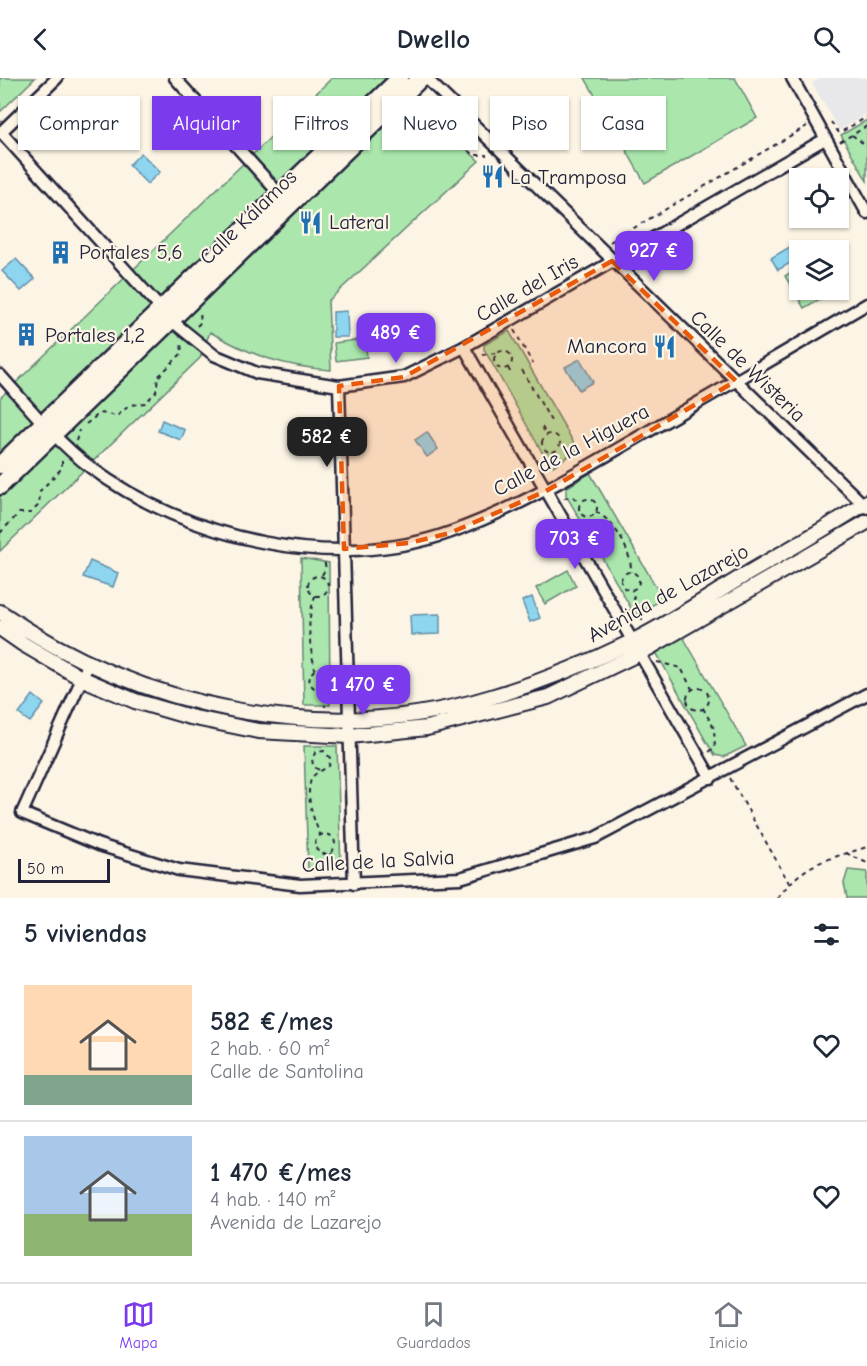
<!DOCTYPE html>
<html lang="es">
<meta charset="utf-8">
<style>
:root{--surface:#fff;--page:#f2f2f3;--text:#1f2937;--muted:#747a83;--line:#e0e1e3;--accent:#7c3aed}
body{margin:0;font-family:"Comic Neue",sans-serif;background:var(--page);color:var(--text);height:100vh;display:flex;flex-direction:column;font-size:22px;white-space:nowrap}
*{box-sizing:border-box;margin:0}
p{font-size:20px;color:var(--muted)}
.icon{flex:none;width:33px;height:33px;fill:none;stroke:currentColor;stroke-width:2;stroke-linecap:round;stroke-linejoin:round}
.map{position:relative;height:820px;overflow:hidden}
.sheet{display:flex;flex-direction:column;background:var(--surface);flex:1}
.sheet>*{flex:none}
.top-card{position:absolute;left:18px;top:18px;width:831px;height:54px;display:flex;gap:12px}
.buttons{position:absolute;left:789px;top:90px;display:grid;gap:12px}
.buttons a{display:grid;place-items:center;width:60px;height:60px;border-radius:0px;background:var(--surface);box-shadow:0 2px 4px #0004;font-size:30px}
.scale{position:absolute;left:18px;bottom:15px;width:92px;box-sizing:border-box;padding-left:6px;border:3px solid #22223b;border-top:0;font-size:16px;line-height:21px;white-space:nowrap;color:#22223b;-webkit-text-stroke:4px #fcf5e5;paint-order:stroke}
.price{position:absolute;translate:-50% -51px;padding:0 14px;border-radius:12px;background:var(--accent);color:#fff;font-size:20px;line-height:39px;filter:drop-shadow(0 2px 3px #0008)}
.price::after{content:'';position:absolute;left:50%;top:36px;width:18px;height:14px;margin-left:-9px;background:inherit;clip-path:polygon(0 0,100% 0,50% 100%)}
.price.active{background:#222;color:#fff}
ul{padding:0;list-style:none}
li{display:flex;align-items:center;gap:18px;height:150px;padding:0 24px}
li+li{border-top:2px solid var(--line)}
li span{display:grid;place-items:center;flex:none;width:168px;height:120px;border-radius:0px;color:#555}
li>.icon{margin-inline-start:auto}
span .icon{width:72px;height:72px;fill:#fffc;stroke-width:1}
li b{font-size:26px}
h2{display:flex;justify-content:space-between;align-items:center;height:72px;padding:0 24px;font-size:26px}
.pill{padding:0 21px;border-radius:0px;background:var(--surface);box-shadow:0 2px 4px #0004;font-size:21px;line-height:54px}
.pill.active{background:var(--accent);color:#fff}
header{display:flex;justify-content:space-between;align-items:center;height:78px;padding:0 24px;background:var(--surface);font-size:27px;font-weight:700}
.tab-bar{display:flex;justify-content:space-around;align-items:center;height:84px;border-top:2px solid var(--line);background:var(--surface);font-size:16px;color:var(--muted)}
.tab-bar a{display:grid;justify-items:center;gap:3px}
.tab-bar .active{color:var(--accent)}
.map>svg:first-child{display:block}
</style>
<header><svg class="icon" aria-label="back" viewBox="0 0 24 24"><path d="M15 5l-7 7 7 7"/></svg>Dwello<svg class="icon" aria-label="search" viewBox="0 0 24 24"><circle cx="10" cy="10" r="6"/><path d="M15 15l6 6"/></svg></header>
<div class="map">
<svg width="867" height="820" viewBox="0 0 867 820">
<rect width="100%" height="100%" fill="#fcf5e5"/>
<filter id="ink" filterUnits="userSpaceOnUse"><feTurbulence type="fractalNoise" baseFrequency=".0167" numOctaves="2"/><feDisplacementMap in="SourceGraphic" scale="12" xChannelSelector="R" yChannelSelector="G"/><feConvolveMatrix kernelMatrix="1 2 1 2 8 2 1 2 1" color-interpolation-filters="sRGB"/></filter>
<g filter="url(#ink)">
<!-- built -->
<path fill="#e8e8eb" d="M821,0H867V36L839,52L812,5Z"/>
<!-- green -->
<path fill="#abe7ad" stroke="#668474" stroke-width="1.5" d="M0,0H35L0,34Z
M332,0H392L479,83L328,223L331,292C285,289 250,277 210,254L200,280L0,473V320Z
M585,0H735L757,40L645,105Z
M867,42V103L841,57Z
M799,189L800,212H815L820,221L804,230L785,198Z
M509,253L578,372L553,388L547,383L484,271V267Z
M365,261L367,279L336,283L334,265Z
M590,395L663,521L635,537L566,417V410Z
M301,480L329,485L330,627H304Z
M568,492L576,508L545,526L536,510Z
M682,557L746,668L724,679L715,677L706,663L657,576L658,571Z
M304,668H337L341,790L308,793Z
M848,792L867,794V820H847L844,805Z"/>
<!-- water -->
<path fill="#8ed6f0" stroke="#638ea8" stroke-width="1.5" d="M141,75L160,94L147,106L129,87Z
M793,167L799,180L778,192L771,180Z
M16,181L35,201L21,213L2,193Z
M347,233L348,259H333V234Z
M580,281L593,304L579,312L565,289Z
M162,342L185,352L181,362L158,353Z
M427,354L438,371L427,379L415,362Z
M90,483L118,495L113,509L83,499Z
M532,519L540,540L530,544L522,523Z
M440,536V556L411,557L410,537Z
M33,617L44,626L30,644L19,636Z"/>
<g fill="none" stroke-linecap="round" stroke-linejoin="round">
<defs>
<path id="minor" d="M175,0L283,120
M426,0L867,430
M792,0L867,135
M1,54L172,243L214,277L257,295L339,308L404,299L464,269L825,61
M0,55L57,0
M464,269L711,700
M0,297C28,328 56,363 90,389C186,461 335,496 451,454C521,429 585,390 649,353C722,311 794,269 867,226
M339,308L354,806
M88,587L22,735L99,767L179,792L300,807L460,800L595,760L867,616"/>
<path id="tertiary" d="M0,534C140,631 325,670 491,619C538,605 586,586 631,564C670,545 708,519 745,497C786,473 827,450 867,424
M0,550L23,566L81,600L135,623L190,639L258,653L349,658L427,650L548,619L640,575L867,444"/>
<path id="secondary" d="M0,387L400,0
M0,408L421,0"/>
</defs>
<!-- minor casing -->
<use href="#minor" stroke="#22223b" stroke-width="15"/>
<!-- tertiary casing -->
<use href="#tertiary" stroke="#22223b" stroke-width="18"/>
<!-- secondary casing -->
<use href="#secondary" stroke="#22223b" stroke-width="21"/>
<!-- path -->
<path stroke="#22223b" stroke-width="2" stroke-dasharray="4.5 4.5" stroke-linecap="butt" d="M415,25L473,77H487
M831,44L839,55L867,39
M852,57L867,68
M840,64L867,48
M610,164L807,48
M197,248L201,244L200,235
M514,252L533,286
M494 282a9 9 0 1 1 18 0a9 9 0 1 1-18 0Z
M482,277L496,275
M508,290L512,297
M522,292L551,343
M86,346L100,335L117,338L130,327L145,325L156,314L158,299L182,275L181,265
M542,349L547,358
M542 365a9 9 0 1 1 18 0a9 9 0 1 1-18 0Z
M76,363L79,352
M554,373L563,389
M564,420L573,419L580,424
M579 430a9 9 0 1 1 18 0a9 9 0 1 1-18 0Z
M596,434C614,442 632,474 631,494
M0,455L19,435H30L39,427L40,413L62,390V381
M621 503a9 9 0 1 1 18 0a9 9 0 1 1-18 0Z
M322,497L326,490L324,483
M308 508a10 10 0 1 1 20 0a10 10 0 1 1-20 0Z
M315,518C306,544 309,565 315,591
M636,530L643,543
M627,534L636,530L632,512
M657,584L681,590L692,611
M687 621a11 11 0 1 1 22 0a11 11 0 1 1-22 0Z
M323,611H315L309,605L310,597L315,591L324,592L329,597V605L323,611L325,629
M703,630L714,650L715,669L709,674
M319,692L313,688L312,680L316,674L324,673L331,681L329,688C323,693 315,693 311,702C305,718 314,744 321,758
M730,700L789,805
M315 766a10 10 0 1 1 20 0a10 10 0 1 1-20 0Z
M330,775L338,787L341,786
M846,775L867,785
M778,820C804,784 826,782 867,769"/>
<!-- minor -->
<use href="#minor" stroke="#fcf5e5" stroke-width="10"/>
<!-- tertiary -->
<use href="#tertiary" stroke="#fcf5e5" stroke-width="14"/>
<!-- secondary -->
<use href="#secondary" stroke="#fcf5e5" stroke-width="16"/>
</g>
</g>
<!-- marked area -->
<path fill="#e8590c" fill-opacity="0.2" stroke="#e8590c" stroke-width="4.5" stroke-dasharray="12 8" stroke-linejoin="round" d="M612,183L736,303L546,413L450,455L409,465L344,471L339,308L404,299Z"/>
<!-- icons -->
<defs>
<symbol id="restaurant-bare" viewBox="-9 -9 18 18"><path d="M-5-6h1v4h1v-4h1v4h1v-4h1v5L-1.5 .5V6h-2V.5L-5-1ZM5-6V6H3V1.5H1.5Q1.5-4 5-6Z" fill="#1f6fb2" stroke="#fcf5e5" stroke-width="2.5" paint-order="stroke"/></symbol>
<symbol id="building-bare" viewBox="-9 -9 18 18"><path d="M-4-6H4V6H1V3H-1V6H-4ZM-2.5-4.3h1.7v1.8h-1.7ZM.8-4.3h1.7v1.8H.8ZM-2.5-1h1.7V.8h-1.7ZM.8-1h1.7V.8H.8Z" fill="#1f6fb2" stroke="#fcf5e5" stroke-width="2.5" paint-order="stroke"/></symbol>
</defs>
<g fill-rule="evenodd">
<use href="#restaurant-bare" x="476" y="82" width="33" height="33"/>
<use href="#restaurant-bare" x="294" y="128" width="33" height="33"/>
<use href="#building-bare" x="44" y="158" width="33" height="33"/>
<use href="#building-bare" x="10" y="240" width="33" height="33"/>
<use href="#restaurant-bare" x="648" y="252" width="33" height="33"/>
</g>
<g text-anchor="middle" stroke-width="4.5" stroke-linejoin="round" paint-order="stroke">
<!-- poi labels -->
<g font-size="21" fill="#22223b" stroke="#fcf5e5" text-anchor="start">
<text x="510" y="106">La Tramposa</text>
<text x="329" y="151">Lateral</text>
<text x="79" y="181">Portales 5,6</text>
<text x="45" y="264">Portales 1,2</text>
<text x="647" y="275" text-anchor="end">Mancora</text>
</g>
<!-- street labels -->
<g font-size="21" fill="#22223b" stroke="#fcf5e5">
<text transform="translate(248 139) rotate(-44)" y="7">Calle Kálamos</text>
<text transform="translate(527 210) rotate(-30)" y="7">Calle del Iris</text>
<text transform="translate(748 288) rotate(44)" y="7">Calle de Wisteria</text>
<text transform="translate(571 372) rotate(-28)" y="7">Calle de la Higuera</text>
<text transform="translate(668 515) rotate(-29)" y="7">Avenida de Lazarejo</text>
<text transform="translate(378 783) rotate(-3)" y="7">Calle de la Salvia</text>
</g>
</g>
</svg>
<div class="buttons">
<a><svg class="icon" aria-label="locate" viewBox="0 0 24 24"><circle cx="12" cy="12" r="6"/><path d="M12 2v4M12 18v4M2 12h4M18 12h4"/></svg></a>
<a><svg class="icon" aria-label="layers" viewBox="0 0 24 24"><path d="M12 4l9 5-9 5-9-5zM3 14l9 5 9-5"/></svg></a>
</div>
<div class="scale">50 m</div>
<b class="price" style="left:654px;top:204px">927 €</b>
<b class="price" style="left:396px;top:286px">489 €</b>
<b class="price active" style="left:327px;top:390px">582 €</b>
<b class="price" style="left:575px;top:492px">703 €</b>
<b class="price" style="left:363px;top:638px">1 470 €</b>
<div class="top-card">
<a class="pill">Comprar</a>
<a class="pill active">Alquilar</a>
<a class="pill">Filtros</a>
<a class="pill">Nuevo</a>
<a class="pill">Piso</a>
<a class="pill">Casa</a>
</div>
</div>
<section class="sheet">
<h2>5 viviendas<svg class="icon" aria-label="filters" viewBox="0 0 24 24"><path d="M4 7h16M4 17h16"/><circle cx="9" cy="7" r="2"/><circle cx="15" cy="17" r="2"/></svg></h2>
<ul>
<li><span style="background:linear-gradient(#ffd9b3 75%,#7fa58c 0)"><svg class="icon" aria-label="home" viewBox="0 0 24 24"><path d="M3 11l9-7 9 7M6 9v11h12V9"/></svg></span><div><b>582 €/mes</b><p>2 hab. · 60 m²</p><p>Calle de Santolina</p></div><svg class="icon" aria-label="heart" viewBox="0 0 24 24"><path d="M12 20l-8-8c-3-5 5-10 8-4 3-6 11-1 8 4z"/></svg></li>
<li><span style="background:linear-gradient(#a9c7e8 65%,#8fb573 0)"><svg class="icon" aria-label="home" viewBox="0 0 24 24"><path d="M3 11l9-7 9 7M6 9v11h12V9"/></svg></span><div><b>1 470 €/mes</b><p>4 hab. · 140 m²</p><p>Avenida de Lazarejo</p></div><svg class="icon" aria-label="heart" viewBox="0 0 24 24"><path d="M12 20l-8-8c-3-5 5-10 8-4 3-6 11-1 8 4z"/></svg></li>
</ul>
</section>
<nav class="tab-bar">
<a class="active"><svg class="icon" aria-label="map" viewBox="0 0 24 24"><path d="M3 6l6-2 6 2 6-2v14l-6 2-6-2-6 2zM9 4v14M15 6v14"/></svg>Mapa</a>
<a><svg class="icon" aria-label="saved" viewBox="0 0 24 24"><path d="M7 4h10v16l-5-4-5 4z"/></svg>Guardados</a>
<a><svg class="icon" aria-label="home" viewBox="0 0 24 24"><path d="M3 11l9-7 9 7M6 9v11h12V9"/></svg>Inicio</a>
</nav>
